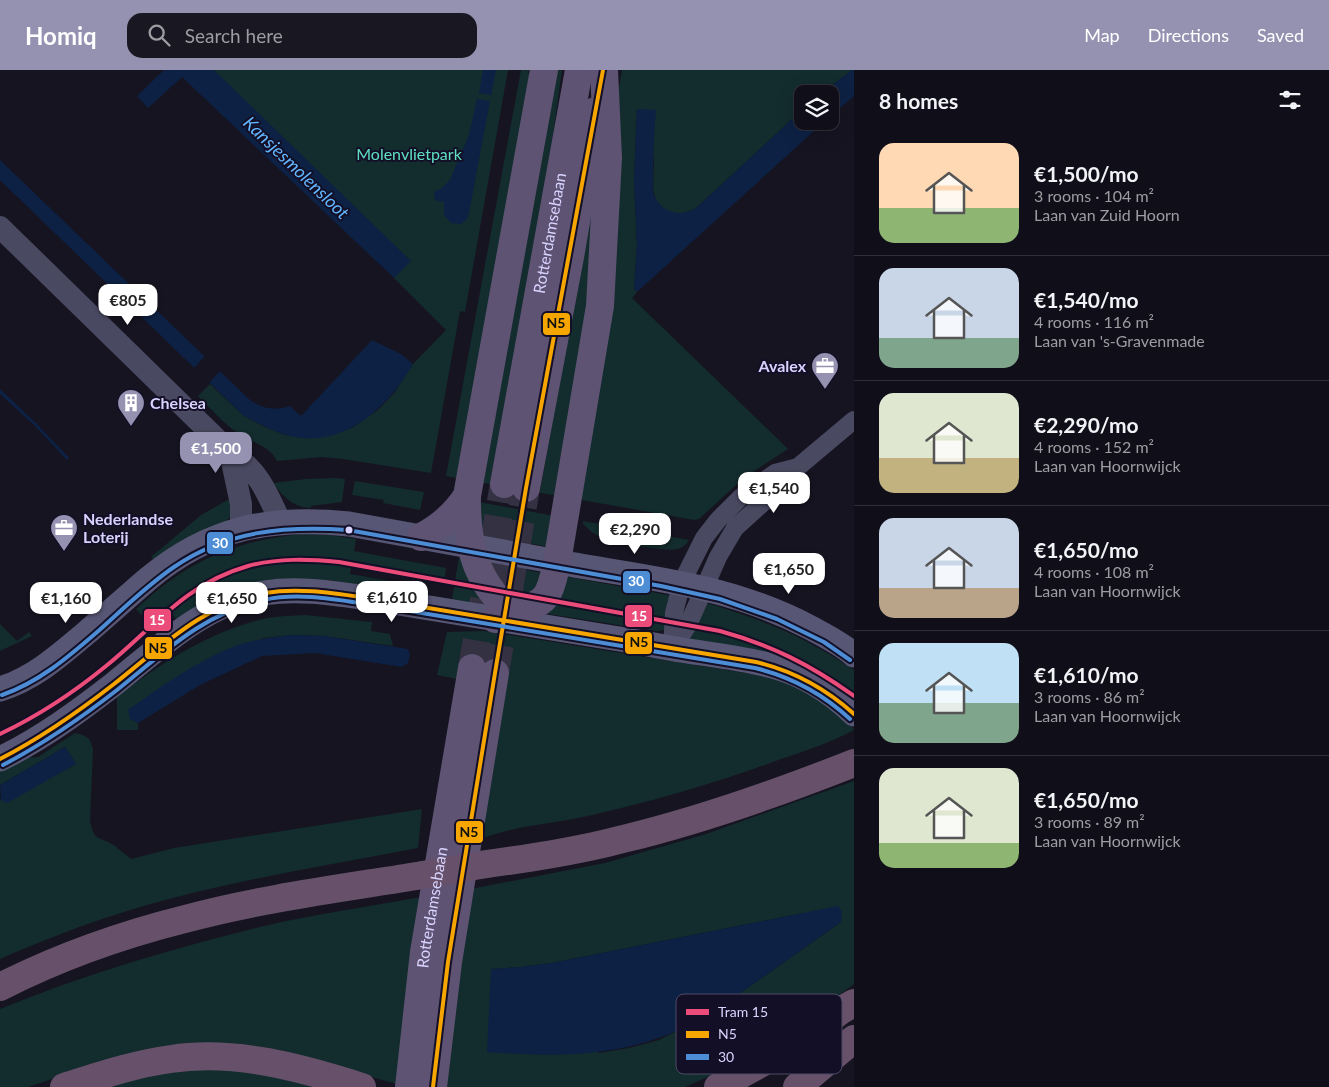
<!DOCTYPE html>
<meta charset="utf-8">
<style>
:root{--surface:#100f19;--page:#191822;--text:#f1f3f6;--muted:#9c9ca2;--line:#302f38;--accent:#9591b1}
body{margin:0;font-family:Lato,sans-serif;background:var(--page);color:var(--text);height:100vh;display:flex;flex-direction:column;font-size:19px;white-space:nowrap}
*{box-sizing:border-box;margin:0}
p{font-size:16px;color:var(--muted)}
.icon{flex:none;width:28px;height:28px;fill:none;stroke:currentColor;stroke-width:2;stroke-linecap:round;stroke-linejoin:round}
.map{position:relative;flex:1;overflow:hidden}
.side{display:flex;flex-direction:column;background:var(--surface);width:475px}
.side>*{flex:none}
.buttons{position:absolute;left:794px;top:15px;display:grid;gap:10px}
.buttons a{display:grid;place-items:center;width:45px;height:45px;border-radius:10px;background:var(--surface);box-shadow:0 5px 20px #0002,0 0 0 1px var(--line);font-size:25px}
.price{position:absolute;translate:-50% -42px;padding:0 11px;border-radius:10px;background:#fff;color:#222;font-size:16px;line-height:32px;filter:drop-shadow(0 1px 2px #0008)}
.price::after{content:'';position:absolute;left:50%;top:30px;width:15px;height:11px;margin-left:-8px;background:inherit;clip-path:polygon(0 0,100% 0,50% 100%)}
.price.current{background:var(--accent);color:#fff}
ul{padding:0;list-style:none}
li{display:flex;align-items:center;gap:15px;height:125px;padding:0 25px}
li+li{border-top:1px solid var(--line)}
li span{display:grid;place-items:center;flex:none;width:140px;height:100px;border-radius:15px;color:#555}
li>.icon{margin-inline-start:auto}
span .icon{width:60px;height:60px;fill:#fffc;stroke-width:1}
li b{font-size:21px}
h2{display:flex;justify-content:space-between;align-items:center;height:60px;padding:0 25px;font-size:21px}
header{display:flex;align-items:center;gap:30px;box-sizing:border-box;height:70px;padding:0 25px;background:var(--accent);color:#fff}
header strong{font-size:24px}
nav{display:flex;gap:28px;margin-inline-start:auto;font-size:18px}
.search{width:350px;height:45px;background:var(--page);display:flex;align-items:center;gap:12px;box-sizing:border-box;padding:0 18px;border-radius:15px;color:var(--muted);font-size:19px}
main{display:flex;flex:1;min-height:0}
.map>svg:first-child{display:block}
</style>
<header>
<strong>Homiq</strong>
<div class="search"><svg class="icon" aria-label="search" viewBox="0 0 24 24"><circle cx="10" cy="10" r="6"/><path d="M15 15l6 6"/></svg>Search here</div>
<nav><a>Map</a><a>Directions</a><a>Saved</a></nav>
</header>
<main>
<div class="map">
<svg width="854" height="1017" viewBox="0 0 854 1017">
<rect width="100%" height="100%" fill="#161421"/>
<!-- green -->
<path fill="#132c2d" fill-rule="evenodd" d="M205,0H508L465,242L460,241L431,403L343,389L321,387L277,391C270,376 253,373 239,364C224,354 211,339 198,326L210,314L244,346L263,356L285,365L315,368L352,358L379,339L394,323L413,294L446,260L394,208L405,196Z
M521,0H529L528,3H530L457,408L446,406Z
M550,0H562L551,80L492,414L483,413Z
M622,0H852L821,24H802V40L695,139C687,143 678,145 669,141C644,130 657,103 653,82C650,68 642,53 637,39L634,110L637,176L634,218L635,221H638L632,228L788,379L745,407L699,449L694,450L576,429L617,29Z
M600,90L592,206L559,426L540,423V421Z
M334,408L345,409L342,432L311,436V438C292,437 284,427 273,413L306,409Z
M355,411L424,422L420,440L383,433L384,430L352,425Z
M233,427V444L225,452L154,490L151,487L201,445Z
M479,432L555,446L554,478L480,464Z
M583,451L689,470C686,475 682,478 677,479C664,482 611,472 598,466C592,463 588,459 583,454Z
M304,464L330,465L356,469L354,481L446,498L444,515L351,498L350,504L402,513L401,521L329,510L177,551L171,542L153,558L136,539C146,530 157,520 168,512C208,482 254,468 304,464Z
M459,487L462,488L486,535L452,529Z
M491,493L538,502L541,504L544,511L520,533L513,527L490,495Z
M563,506L673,526L666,560L657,561L536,542Z
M703,532C757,547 808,568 854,600V633L688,569Z
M305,545L372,552L371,561L390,564L393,576L324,566L293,565L263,568L130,649L138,653V660H117V627C160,594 202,566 255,551C271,546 289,546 305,545Z
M0,554L17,571L29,562L32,566L0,581Z
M484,561L776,608L839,639L854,660C832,672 808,680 784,688C720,712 654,731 588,746C553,754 517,755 484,768L478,764L457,609L437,605L447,562Z
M75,663C86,665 90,667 93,679L90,751C95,774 99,765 115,776C120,780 126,785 131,789L174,778L422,739L418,778C320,797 220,812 124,842C82,855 41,871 0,889V728L1,730L76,694L65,677L0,715V700L19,688L38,687Z
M854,711V914L777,970L739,993L685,1017H445L470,819L605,793L706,764ZM803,843L841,852L712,943L659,970L629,978L599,983L491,899L521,897L552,893Z
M420,827L396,1014L279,980L246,975L213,973L88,997L28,1017H0V939C85,904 174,878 264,856C315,844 368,837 420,827Z
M179,999H233L332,1017H106Z"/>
<!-- water -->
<path fill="#0d2144" d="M164,0H214L411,191L394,208L182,7L148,38L137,26Z
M483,0H496L491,25L479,23Z
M852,0H854V26L830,47V24H821Z
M477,29L490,31L468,148L461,154L451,153L444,145V132L435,130L434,122L442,118L450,110L469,65Z
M637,39L656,40C654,62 653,84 653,106C653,112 652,120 654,125C661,143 679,147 695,139L802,40V51H825L638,221H635L634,218L637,176L634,110Z
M0,90L251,331C264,339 275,341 290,336L301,346L372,270L401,284L413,294C388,338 342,381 286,365C272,361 258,353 244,346L0,110Z
M0,319L37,354L69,388L67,390L35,356L0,324Z
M293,565L324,566L408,579L410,584L408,593L402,597L315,583L262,586L200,615L138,653L130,649L128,640C160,617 193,594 230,578C250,570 272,567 293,565Z
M65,677L76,694L7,733L1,730L0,715Z
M838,836L842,842L841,852L712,943C638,987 570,988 487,982L491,899L521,897L552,893Z"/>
<!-- pier -->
<path fill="#161421" d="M206,285L221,300L207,315L192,300Z"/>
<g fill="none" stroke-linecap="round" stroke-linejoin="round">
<!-- primary-tunnel -->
<path stroke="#333142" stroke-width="28" stroke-dasharray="28 14" stroke-linecap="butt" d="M472,598L504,414
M495,603L526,418"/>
<!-- minor -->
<path stroke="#4a4962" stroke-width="18" d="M672,578L674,543L682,512L704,468L718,450L741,427L775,403L798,397
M672,580L688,555L718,487L735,458L784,414L798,397L854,350"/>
<!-- tertiary -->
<path stroke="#4a4962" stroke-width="22" d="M0,157L230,382C258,400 267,422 280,451
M230,382L241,434V459"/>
<!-- secondary -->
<path stroke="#575674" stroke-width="25" d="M0,619C33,609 59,586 85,564C106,546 127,527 148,509C210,457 271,446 349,454C423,467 496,481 569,494C654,509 731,516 809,557C824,565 842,574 854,585
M0,689C41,669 78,642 114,614C159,578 205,533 264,523C300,517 338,524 374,529L644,573C687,583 731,585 772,596C803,604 831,622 854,644"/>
<!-- primary -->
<g stroke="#5e5373" stroke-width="28">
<path id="s1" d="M504,414L579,0"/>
<path d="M526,418L570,187L595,41"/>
<path d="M421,467C441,457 455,444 467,426"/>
<path d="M495,549C509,545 537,538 546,526C553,516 554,503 557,492L600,236L608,88L604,0"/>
<path d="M527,552C478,523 466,479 467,426L544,0"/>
<path id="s2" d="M409,1017L424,882L472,598"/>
<path d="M433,1017L448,892L495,603"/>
</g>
<!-- motorway -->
<path stroke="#67516a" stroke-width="28" d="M473,796C523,789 574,782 623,769C702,750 778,723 854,693
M0,917C59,887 121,865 185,849C263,828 344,818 423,805
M64,1017C99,1006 134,994 171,989C235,979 302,998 362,1017
M718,1017L798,973L840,941L854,933
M797,1017L854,969"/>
<!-- motorway-bridge -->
<path stroke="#67516a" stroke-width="28" d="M423,805L473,796"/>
<defs>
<path id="bus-1" d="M0,689C41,668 78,642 114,614C160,578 205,533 265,523C301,517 338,524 374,529L756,592C794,601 825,618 854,644
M433,1017L448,892L495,603L526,418L603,0"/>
<path id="bus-2" d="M2,625C39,612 67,588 96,563C122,540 146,516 174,497C228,460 285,456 348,460L661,516L720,529L777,549L824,572L850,590
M3,695C43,674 81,648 117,620C162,584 205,542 264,530C299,522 338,530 373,535L755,598C792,607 822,623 850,649"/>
</defs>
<!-- bus-1 casing -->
<use href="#bus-1" stroke="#130f26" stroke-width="8"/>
<!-- bus-2 casing -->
<use href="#bus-2" stroke="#130f26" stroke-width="8"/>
<!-- bus-1 -->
<use href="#bus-1" stroke="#f7a600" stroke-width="4"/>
<!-- bus-2 -->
<use href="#bus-2" stroke="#4d8dd6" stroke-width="4"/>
<defs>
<path id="tram-1" d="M0,664C38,646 73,623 106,596C154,557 185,514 248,496C278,488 308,489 339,492L720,561C771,575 811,595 854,626"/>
</defs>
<!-- tram-1 casing -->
<use href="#tram-1" stroke="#130f26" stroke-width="8"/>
<!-- tram-1 -->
<use href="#tram-1" stroke="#ec4c79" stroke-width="4"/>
</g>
<!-- icons -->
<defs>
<symbol id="office-pin" viewBox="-11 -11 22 30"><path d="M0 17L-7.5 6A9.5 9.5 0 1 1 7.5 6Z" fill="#9591b1" stroke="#130f26"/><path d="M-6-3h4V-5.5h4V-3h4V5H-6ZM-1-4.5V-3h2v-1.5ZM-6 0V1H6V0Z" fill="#fff"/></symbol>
<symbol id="building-pin" viewBox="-11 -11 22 30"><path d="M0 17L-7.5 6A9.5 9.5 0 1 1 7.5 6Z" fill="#9591b1" stroke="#130f26"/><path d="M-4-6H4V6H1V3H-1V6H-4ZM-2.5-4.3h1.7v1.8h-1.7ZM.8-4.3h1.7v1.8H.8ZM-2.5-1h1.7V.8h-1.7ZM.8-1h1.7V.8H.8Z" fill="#fff"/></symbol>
</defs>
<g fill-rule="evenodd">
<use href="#office-pin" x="809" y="280" width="32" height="43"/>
<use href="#building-pin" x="115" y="317" width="32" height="43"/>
<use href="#office-pin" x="48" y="442" width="32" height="43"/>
</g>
<!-- markers -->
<circle fill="#d9d4ff" stroke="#130f26" stroke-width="2" cx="349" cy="460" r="4.5"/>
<g text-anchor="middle" stroke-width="4" stroke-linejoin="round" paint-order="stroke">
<!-- park labels -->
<g font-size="16" fill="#5fe0c0" stroke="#130f26">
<text x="409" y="90">Molenvlietpark</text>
</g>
<!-- street labels -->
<g font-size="16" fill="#d9d4ff" stroke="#130f26">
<text dy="6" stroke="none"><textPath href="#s1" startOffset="255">Rotterdamsebaan</textPath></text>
<text dy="6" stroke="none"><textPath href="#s2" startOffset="181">Rotterdamsebaan</textPath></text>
</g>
<!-- poi labels -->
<g font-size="16" font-weight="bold" fill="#d9d4ff" stroke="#130f26" text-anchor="start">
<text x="806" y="302" text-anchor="end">Avalex</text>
<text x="150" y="339">Chelsea</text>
<text x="83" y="455">Nederlandse<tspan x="83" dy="18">Loterij</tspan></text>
</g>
<!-- water labels -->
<g font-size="18" font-style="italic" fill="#62b6ff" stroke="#130f26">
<text transform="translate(296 98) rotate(44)" y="6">Kansjesmolensloot</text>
</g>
</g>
<!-- legend -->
<rect x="676" y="924" width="166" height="80" rx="8" fill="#130f26" stroke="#4e4a67" stroke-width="1"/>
<rect x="686" y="939" width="23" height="6" fill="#ec4c79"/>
<rect x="686" y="961" width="23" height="7" fill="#f7a600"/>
<rect x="686" y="984" width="23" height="6" fill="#4d8dd6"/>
<g font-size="14" fill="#d9d4ff">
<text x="718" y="947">Tram 15</text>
<text x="718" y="969">N5</text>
<text x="718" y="992">30</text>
</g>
<g stroke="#130f26" stroke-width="2">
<rect x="542" y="242" width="29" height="24" rx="5" fill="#f7a600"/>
<rect x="206" y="461" width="28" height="24" rx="5" fill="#4d8dd6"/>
<rect x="622" y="500" width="29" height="24" rx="5" fill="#4d8dd6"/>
<rect x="624" y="534" width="29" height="24" rx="5" fill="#ec4c79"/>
<rect x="143" y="538" width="29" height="24" rx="5" fill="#ec4c79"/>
<rect x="624" y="561" width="29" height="24" rx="5" fill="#f7a600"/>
<rect x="144" y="566" width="29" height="24" rx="5" fill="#f7a600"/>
<rect x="455" y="750" width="29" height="24" rx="5" fill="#f7a600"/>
</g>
<g font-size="14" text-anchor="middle" font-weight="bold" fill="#fff">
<text x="220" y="478">30</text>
<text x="636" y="516">30</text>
<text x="639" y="551">15</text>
<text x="157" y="555">15</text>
</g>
<g font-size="14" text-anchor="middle" font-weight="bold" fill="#111">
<text x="556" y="258">N5</text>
<text x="639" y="577">N5</text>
<text x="158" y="583">N5</text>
<text x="469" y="767">N5</text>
</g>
</svg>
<div class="buttons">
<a><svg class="icon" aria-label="layers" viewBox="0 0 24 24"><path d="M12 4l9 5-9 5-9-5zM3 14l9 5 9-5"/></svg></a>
</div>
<b class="price" style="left:128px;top:256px">€805</b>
<b class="price current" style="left:216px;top:404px">€1,500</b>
<b class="price" style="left:774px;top:444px">€1,540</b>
<b class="price" style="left:635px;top:485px">€2,290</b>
<b class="price" style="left:789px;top:525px">€1,650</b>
<b class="price" style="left:392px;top:553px">€1,610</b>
<b class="price" style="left:66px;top:554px">€1,160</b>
<b class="price" style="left:232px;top:554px">€1,650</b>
</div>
<section class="side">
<h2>8 homes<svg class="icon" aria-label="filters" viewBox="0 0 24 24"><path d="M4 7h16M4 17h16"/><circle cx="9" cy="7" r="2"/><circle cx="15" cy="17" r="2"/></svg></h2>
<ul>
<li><span style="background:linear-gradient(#ffd9b3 65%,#8fb573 0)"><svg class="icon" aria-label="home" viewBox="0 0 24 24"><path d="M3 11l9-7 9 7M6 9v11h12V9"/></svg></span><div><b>€1,500/mo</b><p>3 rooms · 104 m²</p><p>Laan van Zuid Hoorn</p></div></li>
<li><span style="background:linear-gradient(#c9d6e8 70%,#7fa58c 0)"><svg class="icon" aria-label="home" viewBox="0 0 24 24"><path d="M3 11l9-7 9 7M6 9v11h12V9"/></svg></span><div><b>€1,540/mo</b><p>4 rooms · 116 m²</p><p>Laan van 's-Gravenmade</p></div></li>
<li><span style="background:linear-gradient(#dfe7d0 65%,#c2b280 0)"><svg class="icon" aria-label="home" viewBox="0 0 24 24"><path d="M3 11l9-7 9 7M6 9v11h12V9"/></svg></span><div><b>€2,290/mo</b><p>4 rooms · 152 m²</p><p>Laan van Hoornwijck</p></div></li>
<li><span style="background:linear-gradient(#c9d6e8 70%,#b9a48a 0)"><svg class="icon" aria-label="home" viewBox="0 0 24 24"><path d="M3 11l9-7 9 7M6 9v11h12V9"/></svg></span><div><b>€1,650/mo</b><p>4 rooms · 108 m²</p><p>Laan van Hoornwijck</p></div></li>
<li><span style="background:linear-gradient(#bfe0f5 60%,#7fa58c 0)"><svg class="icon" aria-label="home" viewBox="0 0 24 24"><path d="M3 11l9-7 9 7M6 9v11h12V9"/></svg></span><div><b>€1,610/mo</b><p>3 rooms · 86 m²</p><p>Laan van Hoornwijck</p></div></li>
<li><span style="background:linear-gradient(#dfe7d0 75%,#8fb573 0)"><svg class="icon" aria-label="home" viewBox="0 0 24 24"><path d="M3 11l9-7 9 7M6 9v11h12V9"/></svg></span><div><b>€1,650/mo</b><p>3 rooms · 89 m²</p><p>Laan van Hoornwijck</p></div></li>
</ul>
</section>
</main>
